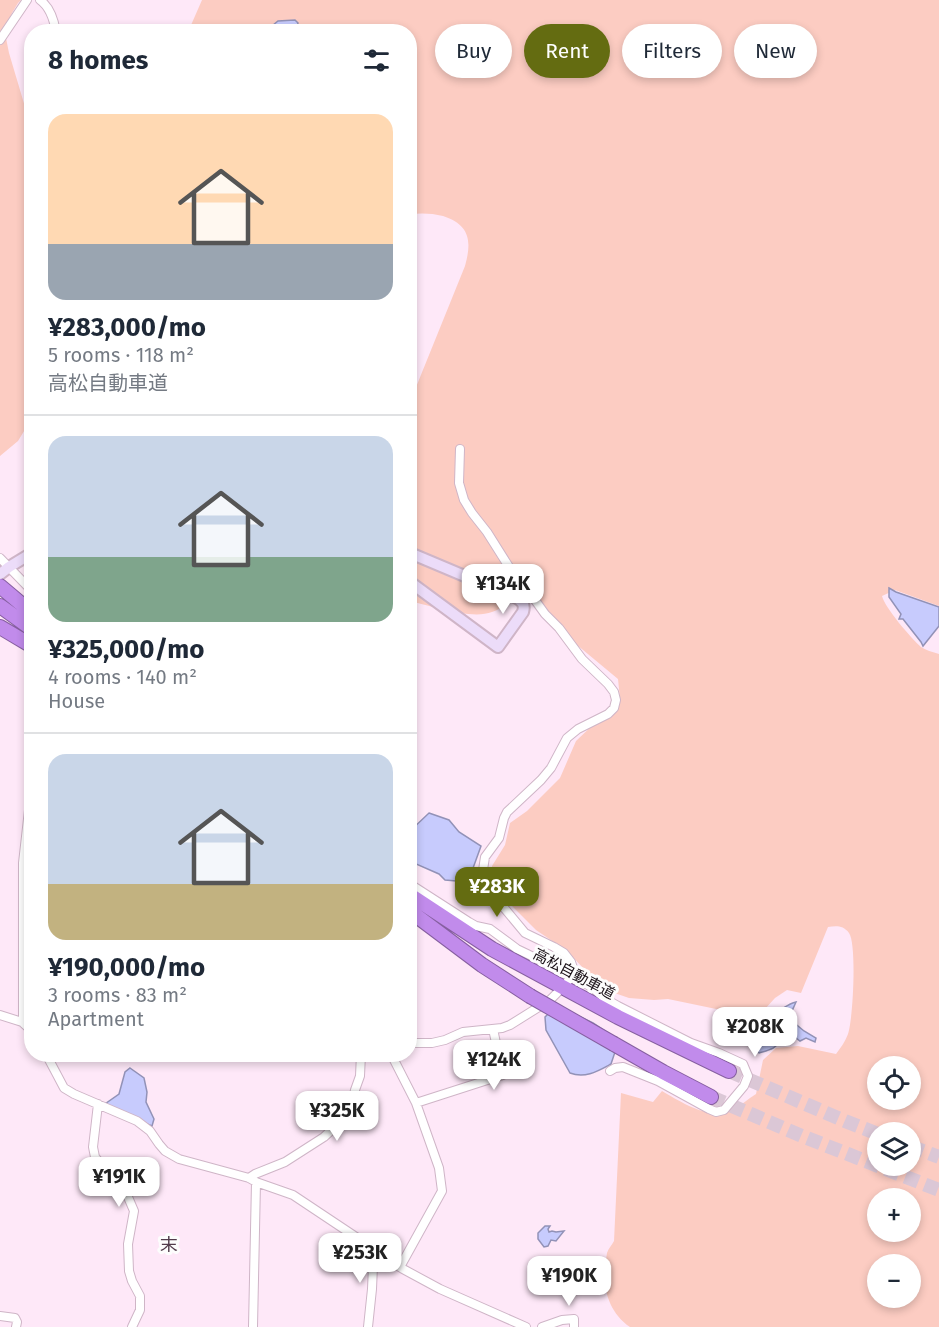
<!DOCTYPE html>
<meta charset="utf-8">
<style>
:root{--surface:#fff;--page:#f2f2f3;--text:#1f2937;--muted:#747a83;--line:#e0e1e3;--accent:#646c11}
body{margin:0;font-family:"Fira Sans","Noto Sans JP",sans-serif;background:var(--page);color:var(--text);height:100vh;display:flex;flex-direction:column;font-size:22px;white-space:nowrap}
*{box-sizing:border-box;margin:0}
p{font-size:20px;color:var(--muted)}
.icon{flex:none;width:33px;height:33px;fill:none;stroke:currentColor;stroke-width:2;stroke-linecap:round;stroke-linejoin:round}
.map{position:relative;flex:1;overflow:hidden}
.drawer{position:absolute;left:24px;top:24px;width:393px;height:1038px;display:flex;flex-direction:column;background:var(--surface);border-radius:24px;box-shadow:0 3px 9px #0003}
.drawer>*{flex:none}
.top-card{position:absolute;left:435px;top:24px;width:414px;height:54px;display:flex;gap:12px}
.tools{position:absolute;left:867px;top:1056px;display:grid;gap:12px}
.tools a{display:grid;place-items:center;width:54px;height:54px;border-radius:50%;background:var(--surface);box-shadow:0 3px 9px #0003;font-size:30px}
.price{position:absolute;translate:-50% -51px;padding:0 14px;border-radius:12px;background:#fff;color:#222;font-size:20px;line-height:39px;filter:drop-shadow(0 2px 3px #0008)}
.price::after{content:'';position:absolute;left:50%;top:36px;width:18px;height:14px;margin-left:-9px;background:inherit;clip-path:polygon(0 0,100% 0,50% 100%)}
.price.current{background:var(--accent);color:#fff}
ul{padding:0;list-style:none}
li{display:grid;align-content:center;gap:12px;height:318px;padding:0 24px}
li+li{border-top:2px solid var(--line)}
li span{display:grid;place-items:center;height:186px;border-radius:18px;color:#555}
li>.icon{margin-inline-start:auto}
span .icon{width:108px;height:108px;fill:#fffc;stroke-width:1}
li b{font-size:26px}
h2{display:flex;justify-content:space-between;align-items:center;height:72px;padding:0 24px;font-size:26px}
.tag{padding:0 21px;border-radius:27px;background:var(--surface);box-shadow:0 3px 9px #0003;font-size:21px;line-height:54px}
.tag.current{background:var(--accent);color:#fff}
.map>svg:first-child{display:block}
</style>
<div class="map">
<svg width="939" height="1327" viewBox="0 0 939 1327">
<rect width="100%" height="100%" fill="#fee8f8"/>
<!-- green -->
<path fill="#fcccc2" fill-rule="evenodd" d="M0,0H21L18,3L12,13L7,25L6,38L9,53L31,127L32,418L18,441L0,456Z
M202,0H939V606L895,590L882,596C885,608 911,638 921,647C925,650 933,652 939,654V1327H630C610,1313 603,1291 605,1268C606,1263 606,1258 607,1253C608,1249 612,1245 614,1241L621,1093L653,1102L662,1091C681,1102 710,1121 732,1110C740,1106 748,1099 756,1094L763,1060L776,1048L798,1046L836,1054C841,1047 845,1042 848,1034C853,1020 857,944 849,933C843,925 836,926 828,927L801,993L787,990L775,998L765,1009L740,1011L721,1010L668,999L654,1000L629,998L603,989L567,951L536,930L510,904L492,881V866L505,845L510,823L527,811L560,778L576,741L620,699L618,679L565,635L533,598L524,593C514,599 503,608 492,612C472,620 431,606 410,601V402L465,266C472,241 470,225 443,216C432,213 421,213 410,214V32H188ZM878,1066H910V1100H878ZM878,1132H910V1166H878ZM878,1198H910V1232H878ZM878,1264H910V1298H878Z"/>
<!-- water -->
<path fill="#c7cbfd" stroke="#9292b7" stroke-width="1.5" d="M295,20L298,23L296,31H266L278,21Z
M889,588L896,592L939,607V626L923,646L921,642L903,619H899L901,614L889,597Z
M429,813L449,820L459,832L481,846L468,882L445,880L439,874L416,864L410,856V831Z
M796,1002L792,1011V1021L804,1031L816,1038L815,1042L806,1038L800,1041L796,1038L781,1040C776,1049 769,1050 759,1053L755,1049L751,1018C759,1018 765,1017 772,1014C781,1011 787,1004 796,1002Z
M560,1007L593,1023L614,1037L615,1052L611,1064C598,1071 585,1079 570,1073L546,1030L545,1017L549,1013Z
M130,1068L144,1078L147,1092L146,1102L154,1119L152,1126L102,1106L119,1094L125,1072Z
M545,1226H550L548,1229L549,1232L552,1231L556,1232L564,1231L556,1241L551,1240L548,1246L544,1247L538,1239V1233Z"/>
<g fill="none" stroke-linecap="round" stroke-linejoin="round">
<!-- highway-tunnel -->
<path stroke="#dbc7d6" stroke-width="14" stroke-dasharray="14 7" stroke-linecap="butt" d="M729,1071L845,1121L878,1134
M711,1097L802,1136L939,1190
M910,1146L939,1157"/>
<defs>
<path id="street" d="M40,0C50,7 54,20 56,32
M0,40L27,0
M460,449L459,483L464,500L472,513L487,532L516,578L527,589L545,614L559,628L582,659L608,684L614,692L616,700L614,708L608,714L578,729L567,738L551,768L541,780L507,812L504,818L499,838L485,857L483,870V881L488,892L500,903L525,933L554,947L564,953L571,962L574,971L573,976L567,982
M0,558L32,591
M410,884L469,922L476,926L490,929L517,949L573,976L593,988L604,998L618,1006L691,1043L719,1053L743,1064L748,1076L744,1086L724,1110L716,1112L709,1109L658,1081L623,1067L615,1068L610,1071
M0,1015L22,1022L32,1031
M22,1022L23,1019V863L29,810L32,806
M410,1043H432L445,1040L463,1032L502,1028L510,1025L550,1000L557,993
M46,1054L64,1088L74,1094L137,1121L150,1131L159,1144L165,1151L179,1159L249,1178L256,1182L293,1195L359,1239L370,1249L403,1269L440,1289L526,1327
M391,1054L416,1103L439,1168L442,1191L400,1267
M416,1103L503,1075L493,1029
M98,1104L93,1147L95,1157L128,1197L134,1211L128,1244L129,1271L132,1281L140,1296V1310L132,1327
M249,1178L255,1174L285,1162L324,1137L340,1122L349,1111L352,1103L355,1090L360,1076L361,1054
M361,1243L373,1266L372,1289L368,1327
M0,1316L15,1318L17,1322L16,1327
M253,1327L256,1182
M542,1327L562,1320L574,1319V1327"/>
<path id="secondary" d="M410,553L517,598C523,602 525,605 523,612L498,647L410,582
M0,574L9,567L32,553"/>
<path id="highway" d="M0,586L32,613
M0,606L32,629
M0,627L32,646
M410,895L492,949L618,1017L729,1071
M410,911L482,965L530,996
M614,1044L663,1072L711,1097"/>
</defs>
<!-- street casing -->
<use href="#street" stroke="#cfb5c7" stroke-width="10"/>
<!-- secondary casing -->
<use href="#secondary" stroke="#cfb5c7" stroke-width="14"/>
<!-- highway casing -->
<use href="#highway" stroke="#865fa0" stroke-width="16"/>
<!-- street -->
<use href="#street" stroke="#fff" stroke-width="8"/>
<!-- secondary -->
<use href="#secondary" stroke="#ecdcf9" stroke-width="10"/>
<!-- highway -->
<use href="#highway" stroke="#c18beb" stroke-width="14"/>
<defs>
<path id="highway-bridge" d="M530,996L614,1044"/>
</defs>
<!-- highway-bridge casing -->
<use href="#highway-bridge" stroke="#865fa0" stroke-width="16" stroke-linecap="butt"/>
<!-- highway-bridge -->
<use href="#highway-bridge" stroke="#c18beb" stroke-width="14"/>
</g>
<g text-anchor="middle" stroke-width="6" stroke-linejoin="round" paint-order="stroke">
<!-- street labels -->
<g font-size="15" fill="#170e14" stroke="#fdfdfd">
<text transform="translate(574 974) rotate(28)" y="5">高松自動車道</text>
</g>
<!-- quarter labels -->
<g font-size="18" fill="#523c4c" stroke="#fdfdfd">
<text x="169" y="1251">末</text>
</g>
</g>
</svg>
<div class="tools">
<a><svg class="icon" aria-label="locate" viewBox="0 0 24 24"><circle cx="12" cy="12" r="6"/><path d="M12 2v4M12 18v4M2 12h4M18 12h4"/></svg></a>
<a><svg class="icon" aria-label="layers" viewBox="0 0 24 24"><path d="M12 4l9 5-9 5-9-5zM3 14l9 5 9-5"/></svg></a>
<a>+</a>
<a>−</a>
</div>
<b class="price" style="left:503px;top:615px">¥134K</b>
<b class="price current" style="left:497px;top:918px">¥283K</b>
<b class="price" style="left:755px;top:1058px">¥208K</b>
<b class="price" style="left:494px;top:1091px">¥124K</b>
<b class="price" style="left:337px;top:1142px">¥325K</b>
<b class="price" style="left:119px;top:1208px">¥191K</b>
<b class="price" style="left:360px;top:1284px">¥253K</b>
<b class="price" style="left:569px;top:1307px">¥190K</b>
<div class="top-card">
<a class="tag">Buy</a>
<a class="tag current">Rent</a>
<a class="tag">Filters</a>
<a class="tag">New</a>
</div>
<section class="drawer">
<h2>8 homes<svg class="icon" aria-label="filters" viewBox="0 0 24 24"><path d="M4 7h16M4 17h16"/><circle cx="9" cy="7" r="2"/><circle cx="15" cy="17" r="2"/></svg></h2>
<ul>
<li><span style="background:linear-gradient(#ffd9b3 70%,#9aa5b1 0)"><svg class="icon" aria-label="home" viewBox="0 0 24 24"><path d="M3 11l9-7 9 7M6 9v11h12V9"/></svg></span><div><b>¥283,000/mo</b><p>5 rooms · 118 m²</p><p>高松自動車道</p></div></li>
<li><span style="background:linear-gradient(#c9d6e8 65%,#7fa58c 0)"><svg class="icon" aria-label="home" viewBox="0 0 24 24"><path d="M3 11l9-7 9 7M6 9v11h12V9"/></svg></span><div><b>¥325,000/mo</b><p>4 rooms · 140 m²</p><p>House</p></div></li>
<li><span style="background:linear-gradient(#c9d6e8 70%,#c2b280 0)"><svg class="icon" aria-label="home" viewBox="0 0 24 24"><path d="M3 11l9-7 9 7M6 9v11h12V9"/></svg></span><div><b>¥190,000/mo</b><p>3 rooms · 83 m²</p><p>Apartment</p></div></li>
</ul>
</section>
</div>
